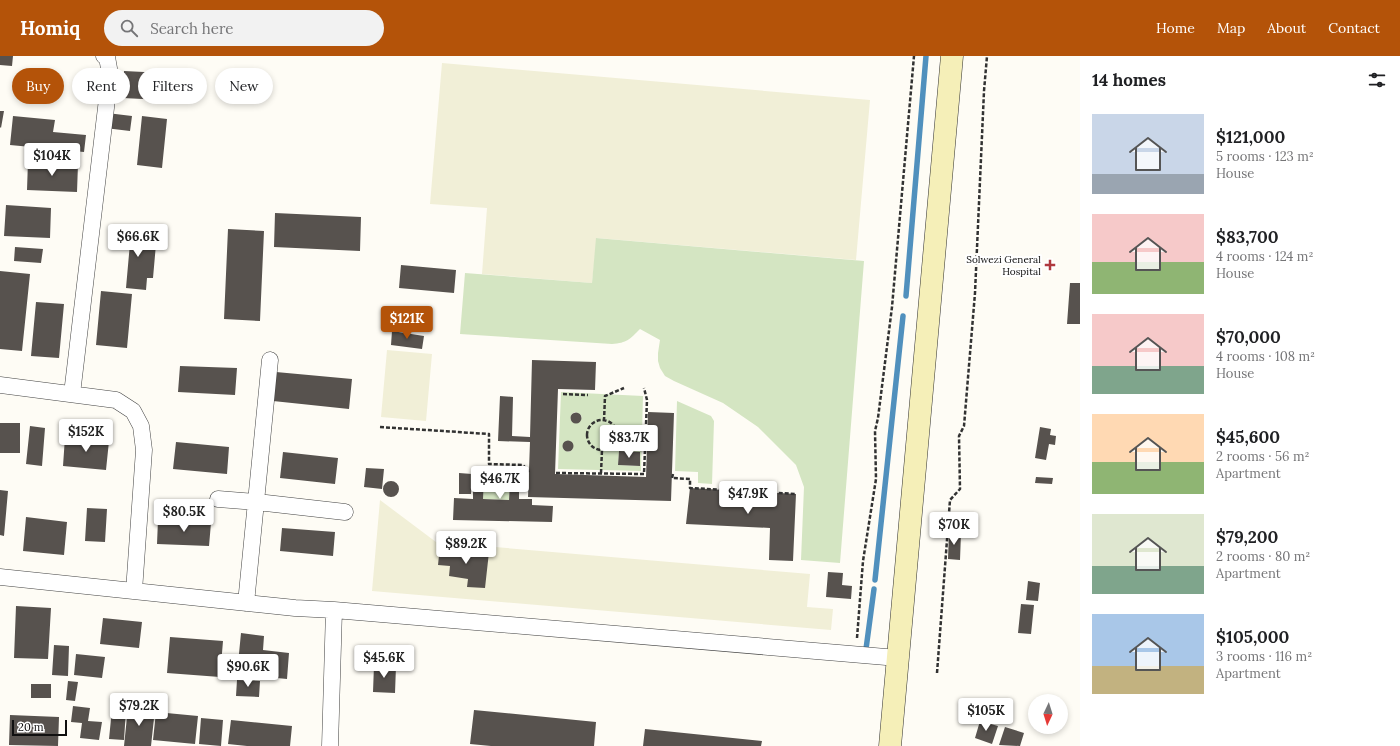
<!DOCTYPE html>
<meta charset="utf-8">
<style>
:root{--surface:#fff;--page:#f2f2f2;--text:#202124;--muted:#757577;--accent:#b45309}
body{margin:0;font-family:Lora,serif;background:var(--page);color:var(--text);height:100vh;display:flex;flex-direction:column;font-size:15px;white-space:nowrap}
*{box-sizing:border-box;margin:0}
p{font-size:13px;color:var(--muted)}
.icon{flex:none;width:22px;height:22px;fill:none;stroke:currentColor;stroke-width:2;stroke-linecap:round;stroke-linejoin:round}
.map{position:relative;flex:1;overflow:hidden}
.drawer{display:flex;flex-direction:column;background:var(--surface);width:320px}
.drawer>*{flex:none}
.hud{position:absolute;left:12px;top:12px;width:380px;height:36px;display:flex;gap:8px}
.needle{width:26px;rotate:184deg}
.fabs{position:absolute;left:1028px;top:638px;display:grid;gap:8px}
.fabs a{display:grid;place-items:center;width:40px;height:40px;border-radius:50%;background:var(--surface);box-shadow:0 2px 6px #0003;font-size:20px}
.scale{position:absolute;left:12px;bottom:10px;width:55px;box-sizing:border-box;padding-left:4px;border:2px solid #101010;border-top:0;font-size:11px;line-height:14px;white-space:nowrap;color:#101010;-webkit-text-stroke:3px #fff;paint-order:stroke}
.price{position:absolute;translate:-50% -34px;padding:0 9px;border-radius:4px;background:#fff;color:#222;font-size:13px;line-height:26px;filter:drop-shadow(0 1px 2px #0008)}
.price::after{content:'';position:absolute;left:50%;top:24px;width:12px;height:9px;margin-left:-6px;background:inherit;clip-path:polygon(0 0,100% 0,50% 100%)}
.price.active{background:var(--accent);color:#fff}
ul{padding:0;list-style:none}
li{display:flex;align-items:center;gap:12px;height:100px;padding:0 12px}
li span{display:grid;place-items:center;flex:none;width:112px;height:80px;border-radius:0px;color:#555}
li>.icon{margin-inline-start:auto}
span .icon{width:48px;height:48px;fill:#fffc;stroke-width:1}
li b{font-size:17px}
h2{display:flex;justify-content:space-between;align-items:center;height:48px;padding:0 12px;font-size:17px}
.pill{padding:0 14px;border-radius:18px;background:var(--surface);box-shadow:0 2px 6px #0003;font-size:14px;line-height:36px}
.pill.active{background:var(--accent);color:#fff}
header{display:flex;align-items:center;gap:24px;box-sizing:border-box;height:56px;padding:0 20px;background:var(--accent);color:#fff}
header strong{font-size:19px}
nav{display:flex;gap:22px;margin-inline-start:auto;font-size:14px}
.search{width:280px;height:36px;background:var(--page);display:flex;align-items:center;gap:10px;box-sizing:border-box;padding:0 14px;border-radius:22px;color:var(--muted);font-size:15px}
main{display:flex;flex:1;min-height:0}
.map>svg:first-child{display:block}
</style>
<header>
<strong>Homiq</strong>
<div class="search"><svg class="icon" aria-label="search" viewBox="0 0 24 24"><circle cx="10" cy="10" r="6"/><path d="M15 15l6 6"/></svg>Search here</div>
<nav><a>Home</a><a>Map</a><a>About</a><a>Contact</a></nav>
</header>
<main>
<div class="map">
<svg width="1080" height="690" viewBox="0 0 1080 690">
<rect width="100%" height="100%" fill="#fefcf5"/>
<!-- farmland -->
<path fill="#f1efd7" d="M442,7L870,44L856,204L597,182L592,227L482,218L487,152L430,148Z
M387,294L432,298L426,365L381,361Z
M380,444L436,486L810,518L807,551L833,553L831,574L372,535Z"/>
<!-- green -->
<path fill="#d4e5c2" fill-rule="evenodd" d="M596,182L864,205L840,507L801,504L804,431L796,409L758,371L723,347L674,325L665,320L660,312L658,305V297L660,284L640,273C630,283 627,287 612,288L460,278L465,217L592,227Z
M561,336L643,340L641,415L558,413ZM575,356L580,358L582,361L580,365L577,367H574L570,363L572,358ZM567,385H570L573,390L572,394L569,396L564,394L563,391L564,387ZM619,396H640V410L618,409Z
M677,345L711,360L714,365L712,428L698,427V416L675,415Z
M484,423H510L509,444L483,443Z"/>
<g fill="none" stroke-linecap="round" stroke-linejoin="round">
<!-- stream -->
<path stroke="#5090bd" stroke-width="5.5" d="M906,240L926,0
M875,524L903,260
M866,593L874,533"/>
</g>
<!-- building -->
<path fill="#57524e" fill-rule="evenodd" d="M0,0H13L12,10L0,9Z
M124,15L164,17L162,44L123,42Z
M0,55H4L1,72L0,71Z
M107,57L132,60L130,75L105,72Z
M13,60L55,64L53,76L86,79L84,96L10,89Z
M142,60L167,63L162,112L137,109Z
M28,105L78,108L77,136L27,134Z
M6,149L51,152L50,182L4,180Z
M275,157L361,161L360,195L274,191Z
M123,168L140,169L139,186L156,188L153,222H147L146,234L126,232L130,187L121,186Z
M228,173L264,175L260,265L224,263Z
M15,191L43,193L41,207L14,205Z
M401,209L456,214L454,237L399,232Z
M0,215L30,218L22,295L0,293Z
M1070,227H1080V268H1067Z
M101,235L132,238L127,292L96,289Z
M36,246L64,248L59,302L31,300Z
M392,275L424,280L422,293L391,289Z
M532,304L596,306L595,334L558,333L555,418L646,421L648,356L674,357L671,445L528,441L530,386L498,385L500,340L513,341L512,380L530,381Z
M180,310L237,312L235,339L178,336Z
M276,316L352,323L349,353L273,345Z
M570.5 362a5.5 5.5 0 1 1 11 0a5.5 5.5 0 1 1-11 0Z
M0,367H20V397H0Z
M30,370L45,372L42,410L26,408Z
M1040,371L1051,373L1050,379L1056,380L1055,389L1049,388L1046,404L1035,402Z
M65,381L109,385L106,414L63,410Z
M562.5 390a5.5 5.5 0 1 1 11 0a5.5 5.5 0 1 1-11 0Z
M176,386L229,391L227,418L173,413Z
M619,395L640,396V410L618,409Z
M283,396L338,402L335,428L280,422Z
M366,412L384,413L382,433L364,431Z
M476,415L528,416V424H519V443H532V449L553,450L552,466L453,464L454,442L473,443V418H476ZM484,423H510L509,444L483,443Z
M459,417L472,418L471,438H459Z
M1036,421L1053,422L1052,428L1035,427Z
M383 433a8 8 0 1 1 16 0a8 8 0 1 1-16 0Z
M690,432L796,438L793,505L769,504L770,472L686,468Z
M0,434L8,435L4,480L0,479Z
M87,452L107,453L105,486L85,485Z
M26,461L67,466L64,499L23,495Z
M158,464L211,467L209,490L157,488Z
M282,472L335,476L333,500L280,495Z
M949,476L961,477L960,504L948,503Z
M440,490L489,496L485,532L467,531L468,523L449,520L450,510L438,509Z
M828,516L843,517L842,529L852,530L851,543L826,541Z
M1028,525L1040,527L1038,545L1026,544Z
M1021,548L1034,549L1031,578L1018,577Z
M16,550L51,552L48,603L14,602Z
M103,562L142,566L139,592L100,588Z
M241,577L264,580L263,594L289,597L287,623L237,618Z
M170,581L223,585L220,621L167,617Z
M54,589L69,590L68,620L52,619Z
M76,598L105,601L102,622L74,619Z
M374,609L396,610L395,637L373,636Z
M237,624L260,625L259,641L236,640Z
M68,625L78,626L75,645L66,644Z
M31,628H51V642H31Z
M73,650L90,652L88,665L102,666L99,684L80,682L82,667L71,666Z
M128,651L155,653L151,690H124Z
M112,653L126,654L124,684L109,683Z
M474,654L596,666L594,690H491L470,688Z
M156,656L198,660L195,688L153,684Z
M10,659L59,661L58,690L9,689Z
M201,662L223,664L221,690L199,688Z
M231,664L292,670L290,690H247L228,688Z
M980,665L998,670L992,688L975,682Z
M1005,671L1024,677L1020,690L999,689Z
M645,673L762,685L761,690H643Z"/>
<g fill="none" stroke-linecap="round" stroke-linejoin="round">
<defs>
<path id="minor" d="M0,329L116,344L133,355L141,370L144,394L134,535
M72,338L110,18L107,1L104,0
M218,443L257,446L345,456
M0,521L295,552L334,554L898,602
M246,547L270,304
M330,690L334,554"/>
<path id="secondary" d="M890,690L952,0"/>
</defs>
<!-- minor casing -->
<use href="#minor" stroke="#434343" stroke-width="17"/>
<!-- secondary casing -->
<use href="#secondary" stroke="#323232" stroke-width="23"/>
<!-- path -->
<path stroke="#323232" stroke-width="2.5" stroke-dasharray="4 2" stroke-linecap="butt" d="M563,338L588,339
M587 379a15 15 0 1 1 30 0a15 15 0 1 1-30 0Z
M604,365L605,340L624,332
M380,371L489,378V408L523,409L529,416
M617,378L639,377
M556,417L644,418L647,344L644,332
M601,417L602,394
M673,418L672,422L690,423V432L796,438
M857,582L863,505L876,423L875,375L878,362L892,251L914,0
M937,617L950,444L960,433L959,380L964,370L975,237L984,35L987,0"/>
<!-- minor -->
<use href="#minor" stroke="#fff" stroke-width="16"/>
<!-- secondary -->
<use href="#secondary" stroke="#f5efb8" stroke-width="22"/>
</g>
<!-- markers -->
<path fill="#af393e" stroke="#fff" stroke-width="1.5" d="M1048 203h4v4h4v4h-4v4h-4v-4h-4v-4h4z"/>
<g text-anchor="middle" stroke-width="4" stroke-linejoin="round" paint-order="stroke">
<!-- poi labels -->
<g font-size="10" fill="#101010" stroke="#fff" text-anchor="end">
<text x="1041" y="207">Solwezi General<tspan x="1041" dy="12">Hospital</tspan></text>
</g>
</g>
</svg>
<div class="fabs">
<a><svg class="needle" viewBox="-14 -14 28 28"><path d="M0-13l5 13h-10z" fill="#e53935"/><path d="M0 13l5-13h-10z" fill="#757577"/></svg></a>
</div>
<div class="scale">20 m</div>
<b class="price" style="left:52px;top:121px">$104K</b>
<b class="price" style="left:138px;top:202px">$66.6K</b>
<b class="price active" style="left:407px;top:284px">$121K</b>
<b class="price" style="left:86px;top:397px">$152K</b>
<b class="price" style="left:629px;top:403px">$83.7K</b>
<b class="price" style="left:500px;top:444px">$46.7K</b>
<b class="price" style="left:748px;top:459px">$47.9K</b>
<b class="price" style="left:184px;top:477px">$80.5K</b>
<b class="price" style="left:954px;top:490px">$70K</b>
<b class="price" style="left:466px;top:509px">$89.2K</b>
<b class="price" style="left:384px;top:623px">$45.6K</b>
<b class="price" style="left:248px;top:632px">$90.6K</b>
<b class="price" style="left:139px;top:671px">$79.2K</b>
<b class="price" style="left:986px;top:676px">$105K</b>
<div class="hud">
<a class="pill active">Buy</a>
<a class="pill">Rent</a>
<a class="pill">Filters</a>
<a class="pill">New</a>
</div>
</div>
<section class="drawer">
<h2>14 homes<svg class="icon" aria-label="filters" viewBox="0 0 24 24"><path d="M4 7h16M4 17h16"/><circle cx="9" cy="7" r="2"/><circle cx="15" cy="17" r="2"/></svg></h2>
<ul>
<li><span style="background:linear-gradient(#c9d6e8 75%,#9aa5b1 0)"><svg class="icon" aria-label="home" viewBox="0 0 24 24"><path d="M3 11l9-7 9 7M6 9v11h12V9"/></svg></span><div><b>$121,000</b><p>5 rooms · 123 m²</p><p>House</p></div></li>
<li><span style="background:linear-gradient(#f6c9c9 60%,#8fb573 0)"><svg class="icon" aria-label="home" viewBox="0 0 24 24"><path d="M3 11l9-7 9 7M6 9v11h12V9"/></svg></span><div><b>$83,700</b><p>4 rooms · 124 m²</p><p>House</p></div></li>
<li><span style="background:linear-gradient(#f6c9c9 65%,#7fa58c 0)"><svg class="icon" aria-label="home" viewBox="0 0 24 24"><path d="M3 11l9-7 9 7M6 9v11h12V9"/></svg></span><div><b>$70,000</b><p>4 rooms · 108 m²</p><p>House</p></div></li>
<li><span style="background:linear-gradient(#ffd9b3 60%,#8fb573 0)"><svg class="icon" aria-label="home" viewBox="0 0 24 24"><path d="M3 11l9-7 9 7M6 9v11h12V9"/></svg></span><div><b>$45,600</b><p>2 rooms · 56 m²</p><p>Apartment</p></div></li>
<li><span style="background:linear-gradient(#dfe7d0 65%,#7fa58c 0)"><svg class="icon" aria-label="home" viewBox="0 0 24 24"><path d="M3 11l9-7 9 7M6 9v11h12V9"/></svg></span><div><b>$79,200</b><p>2 rooms · 80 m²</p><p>Apartment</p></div></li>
<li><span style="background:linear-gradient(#a9c7e8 65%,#c2b280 0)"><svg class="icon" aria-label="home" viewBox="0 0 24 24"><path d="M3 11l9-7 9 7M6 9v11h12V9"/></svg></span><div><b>$105,000</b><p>3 rooms · 116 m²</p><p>Apartment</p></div></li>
</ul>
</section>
</main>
